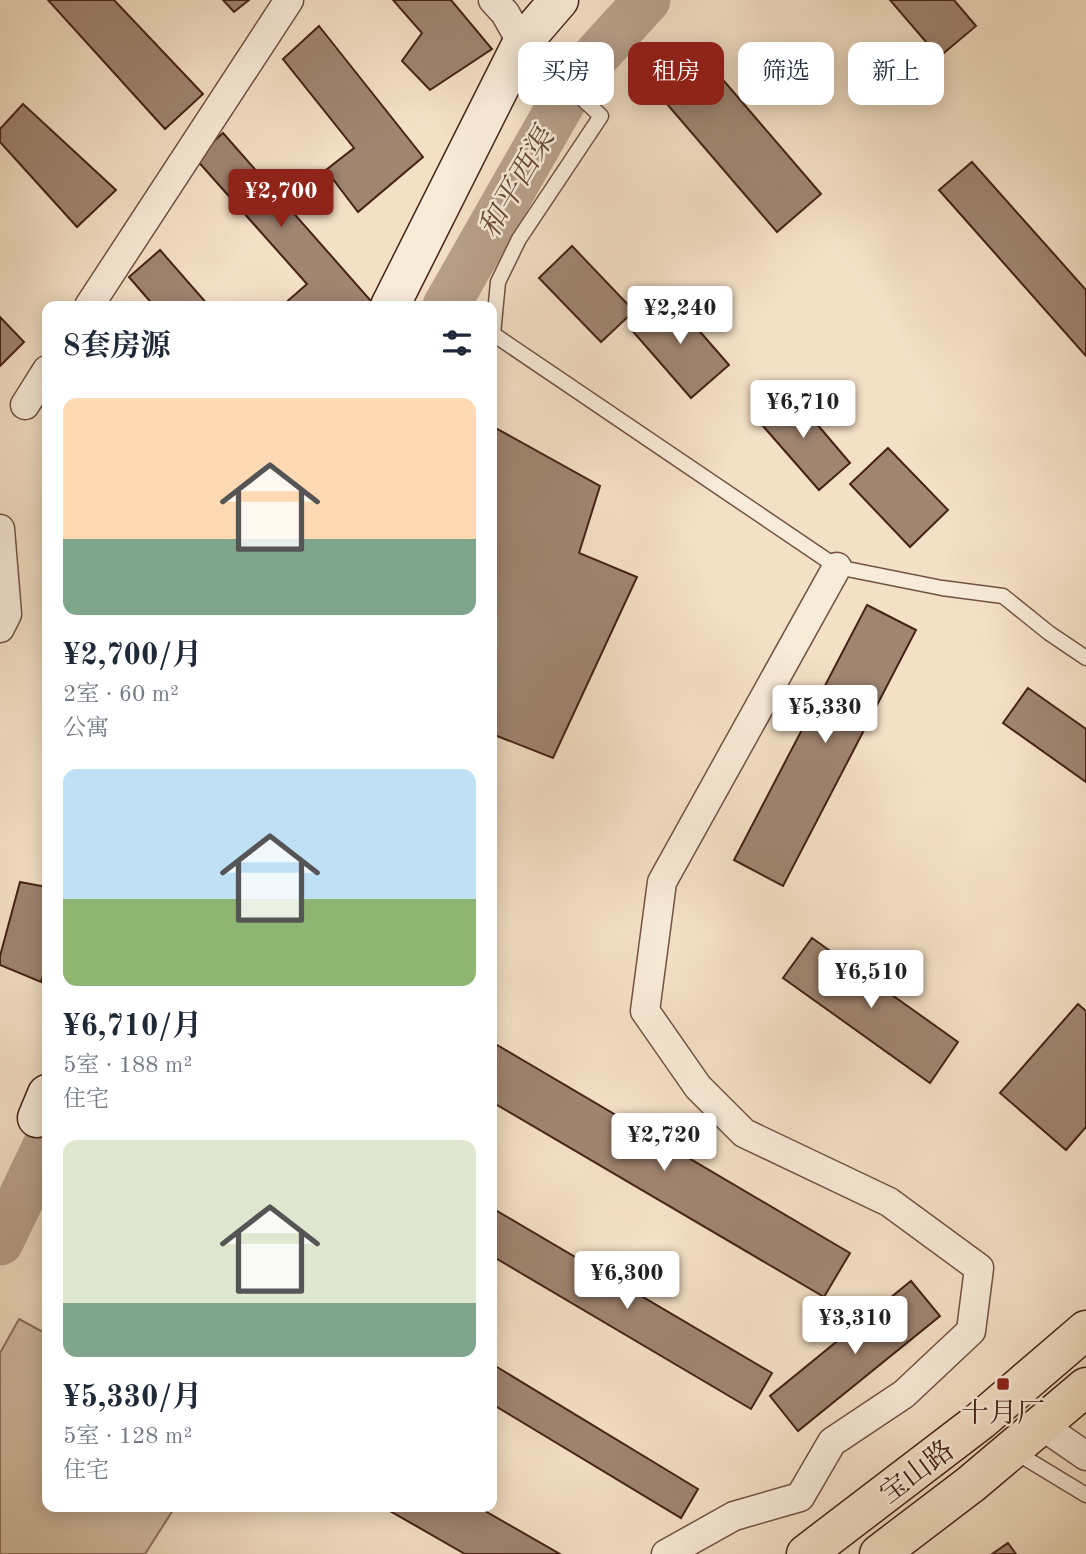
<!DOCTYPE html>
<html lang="zh">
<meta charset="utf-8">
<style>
:root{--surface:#fff;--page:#f6f6f7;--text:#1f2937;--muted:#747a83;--accent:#8f2418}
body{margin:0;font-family:"Old Standard TT","Noto Serif SC",serif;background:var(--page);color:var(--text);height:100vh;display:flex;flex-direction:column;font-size:26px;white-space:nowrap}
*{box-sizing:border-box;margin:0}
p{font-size:23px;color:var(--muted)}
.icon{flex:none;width:38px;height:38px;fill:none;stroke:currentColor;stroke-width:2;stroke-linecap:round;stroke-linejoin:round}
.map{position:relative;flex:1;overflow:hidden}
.details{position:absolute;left:42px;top:301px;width:455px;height:1211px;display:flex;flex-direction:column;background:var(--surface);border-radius:14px;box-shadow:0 4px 18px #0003}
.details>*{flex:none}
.hud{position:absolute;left:518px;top:42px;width:462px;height:63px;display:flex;gap:14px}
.price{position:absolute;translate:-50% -60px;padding:0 16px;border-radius:7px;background:#fff;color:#222;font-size:23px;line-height:46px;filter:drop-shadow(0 2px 4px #0008)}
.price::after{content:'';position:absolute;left:50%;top:42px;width:21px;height:16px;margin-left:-10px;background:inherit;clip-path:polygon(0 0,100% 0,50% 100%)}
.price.current{background:var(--accent);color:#fff}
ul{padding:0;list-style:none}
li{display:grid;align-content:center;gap:14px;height:371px;padding:0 21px}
li span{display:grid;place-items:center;height:217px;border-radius:14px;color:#555}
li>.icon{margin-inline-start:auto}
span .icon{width:126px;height:126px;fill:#fffc;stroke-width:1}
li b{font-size:30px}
h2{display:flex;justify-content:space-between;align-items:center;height:84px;padding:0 21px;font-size:30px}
.tag{padding:0 24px;border-radius:14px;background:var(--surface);box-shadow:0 4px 18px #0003;font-size:24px;line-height:63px}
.tag.current{background:var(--accent);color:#fff}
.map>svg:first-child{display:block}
</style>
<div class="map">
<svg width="1086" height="1554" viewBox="0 0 1086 1554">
<rect width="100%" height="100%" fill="#f4e0c5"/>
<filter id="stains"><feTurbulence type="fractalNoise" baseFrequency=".00286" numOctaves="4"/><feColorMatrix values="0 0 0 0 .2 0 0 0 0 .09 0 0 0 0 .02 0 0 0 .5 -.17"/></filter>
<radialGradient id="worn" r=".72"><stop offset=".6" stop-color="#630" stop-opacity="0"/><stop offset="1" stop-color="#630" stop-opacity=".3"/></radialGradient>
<!-- green -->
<path fill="#d6c0a7" stroke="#8e725e" stroke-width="2" d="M19,1319L47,1334V1507H175L145,1554H0V1353Z"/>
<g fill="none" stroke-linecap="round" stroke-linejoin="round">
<!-- river -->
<path stroke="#b9a08a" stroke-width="47" d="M446,306L576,78L647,0
M0,1242L47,1144"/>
</g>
<!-- building -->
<path fill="#a08571" stroke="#462316" stroke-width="2" d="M48,0H114L203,94L165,129Z
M223,0H249L234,12Z
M393,0H451L492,49L430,90L402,61L422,33Z
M890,0H954L976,26L939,57Z
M319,26L423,157L358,212L326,170L354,148L283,59Z
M699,52L821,194L777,232L655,90Z
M23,104L116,190L77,227L0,142V129Z
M223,133L371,301L364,306H282L307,284L195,158Z
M972,162L1086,290V356L939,190Z
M572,246L634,311L601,342L539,278Z
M160,250L209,306H154L129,277Z
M668,295L729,365L691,398L630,328Z
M0,317L24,342L0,366Z
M788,390L850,463L819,490L756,418Z
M492,426L600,486L579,553L637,577L553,758L492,734Z
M888,448L948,510L910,547L850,484Z
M867,605L916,630L783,886L734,860Z
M1028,688L1086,729V782L1003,723Z
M20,882L47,887V962L41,982L0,965V956Z
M812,938L958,1042L930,1083L783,978Z
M1078,1004L1086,1011V1127L1066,1150L1000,1093Z
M492,1042L850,1253L824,1297L492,1102Z
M492,1208L772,1373L751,1409L492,1256Z
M911,1281L940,1316L798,1431L770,1396Z
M492,1364L698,1489L681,1518L492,1404Z
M383,1507H478L560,1554H465Z
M1008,1543L1016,1554H992Z"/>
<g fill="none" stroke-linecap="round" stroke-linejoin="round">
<defs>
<path id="lane" d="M523,44L601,116L519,239L498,282L493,334L837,567L942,588L1003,596L1049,633L1086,658
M1012,1450L1086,1495"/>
<path id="street" d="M493,0L505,13L522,43
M89,306L289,0
M25,405L47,370
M0,529L7,614L0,628
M1041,1425L1086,1456
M666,1554L734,1516L800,1497L832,1442L904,1394L971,1331L979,1268L889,1202L744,1133L698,1087L645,1011L662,882L837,567"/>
<path id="secondary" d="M390,306L522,43L559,0
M37,1118L47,1094"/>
<path id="primary" d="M806,1554L980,1421L1086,1330
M879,1554L971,1484L1086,1387"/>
</defs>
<!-- lane casing -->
<use href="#lane" stroke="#725242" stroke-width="17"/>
<!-- street casing -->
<use href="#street" stroke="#725242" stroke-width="31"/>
<!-- secondary casing -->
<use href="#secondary" stroke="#462316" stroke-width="41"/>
<!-- primary casing -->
<use href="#primary" stroke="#462316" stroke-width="41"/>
<!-- lane -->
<use href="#lane" stroke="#f8ebd9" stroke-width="14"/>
<!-- street -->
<use href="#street" stroke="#f8ebd9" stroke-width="28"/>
<!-- secondary -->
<use href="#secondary" stroke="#f8ebd9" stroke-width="38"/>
<!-- primary -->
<use href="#primary" stroke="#f4e0c5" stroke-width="38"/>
</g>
<!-- markers -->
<rect fill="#8f2418" stroke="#f8ebd9" stroke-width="2.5" x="996" y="1377" width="14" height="14" rx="3.5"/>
<g text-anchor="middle" stroke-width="5" stroke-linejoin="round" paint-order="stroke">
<!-- poi labels -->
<g font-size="28" fill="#462316" stroke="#f8ebd9">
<text x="1003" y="1422">十月厂</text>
</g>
<!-- street labels -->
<g font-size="28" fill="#462316" stroke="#f8ebd9">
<text transform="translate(916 1471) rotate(-37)" y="10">宝山路</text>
</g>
<!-- water labels -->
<g font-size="30" font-style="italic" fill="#684839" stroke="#f8ebd9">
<text transform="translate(516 183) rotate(-60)" y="10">和平西渠</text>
</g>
</g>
<rect width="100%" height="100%" filter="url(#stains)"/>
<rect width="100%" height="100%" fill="url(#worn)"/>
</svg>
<b class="price current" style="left:281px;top:229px">¥2,700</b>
<b class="price" style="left:680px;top:346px">¥2,240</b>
<b class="price" style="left:803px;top:440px">¥6,710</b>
<b class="price" style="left:825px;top:745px">¥5,330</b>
<b class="price" style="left:871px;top:1010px">¥6,510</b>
<b class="price" style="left:664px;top:1173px">¥2,720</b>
<b class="price" style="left:627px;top:1311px">¥6,300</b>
<b class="price" style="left:855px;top:1356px">¥3,310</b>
<div class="hud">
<a class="tag">买房</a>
<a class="tag current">租房</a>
<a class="tag">筛选</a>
<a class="tag">新上</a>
</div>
<section class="details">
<h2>8套房源<svg class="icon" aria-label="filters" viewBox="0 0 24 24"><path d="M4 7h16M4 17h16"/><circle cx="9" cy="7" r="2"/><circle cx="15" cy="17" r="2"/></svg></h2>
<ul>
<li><span style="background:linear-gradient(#ffd9b3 65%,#7fa58c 0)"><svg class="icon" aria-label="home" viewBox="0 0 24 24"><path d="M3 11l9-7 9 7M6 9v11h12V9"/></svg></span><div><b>¥2,700/月</b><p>2室 · 60 m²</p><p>公寓</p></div></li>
<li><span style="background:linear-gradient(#bfe0f5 60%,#8fb573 0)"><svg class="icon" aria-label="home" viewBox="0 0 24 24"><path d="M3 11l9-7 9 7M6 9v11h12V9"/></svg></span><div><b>¥6,710/月</b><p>5室 · 188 m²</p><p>住宅</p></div></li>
<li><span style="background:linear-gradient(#dfe7d0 75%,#7fa58c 0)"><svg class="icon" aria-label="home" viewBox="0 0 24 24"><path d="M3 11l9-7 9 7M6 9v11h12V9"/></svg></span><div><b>¥5,330/月</b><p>5室 · 128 m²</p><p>住宅</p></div></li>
</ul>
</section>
</div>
